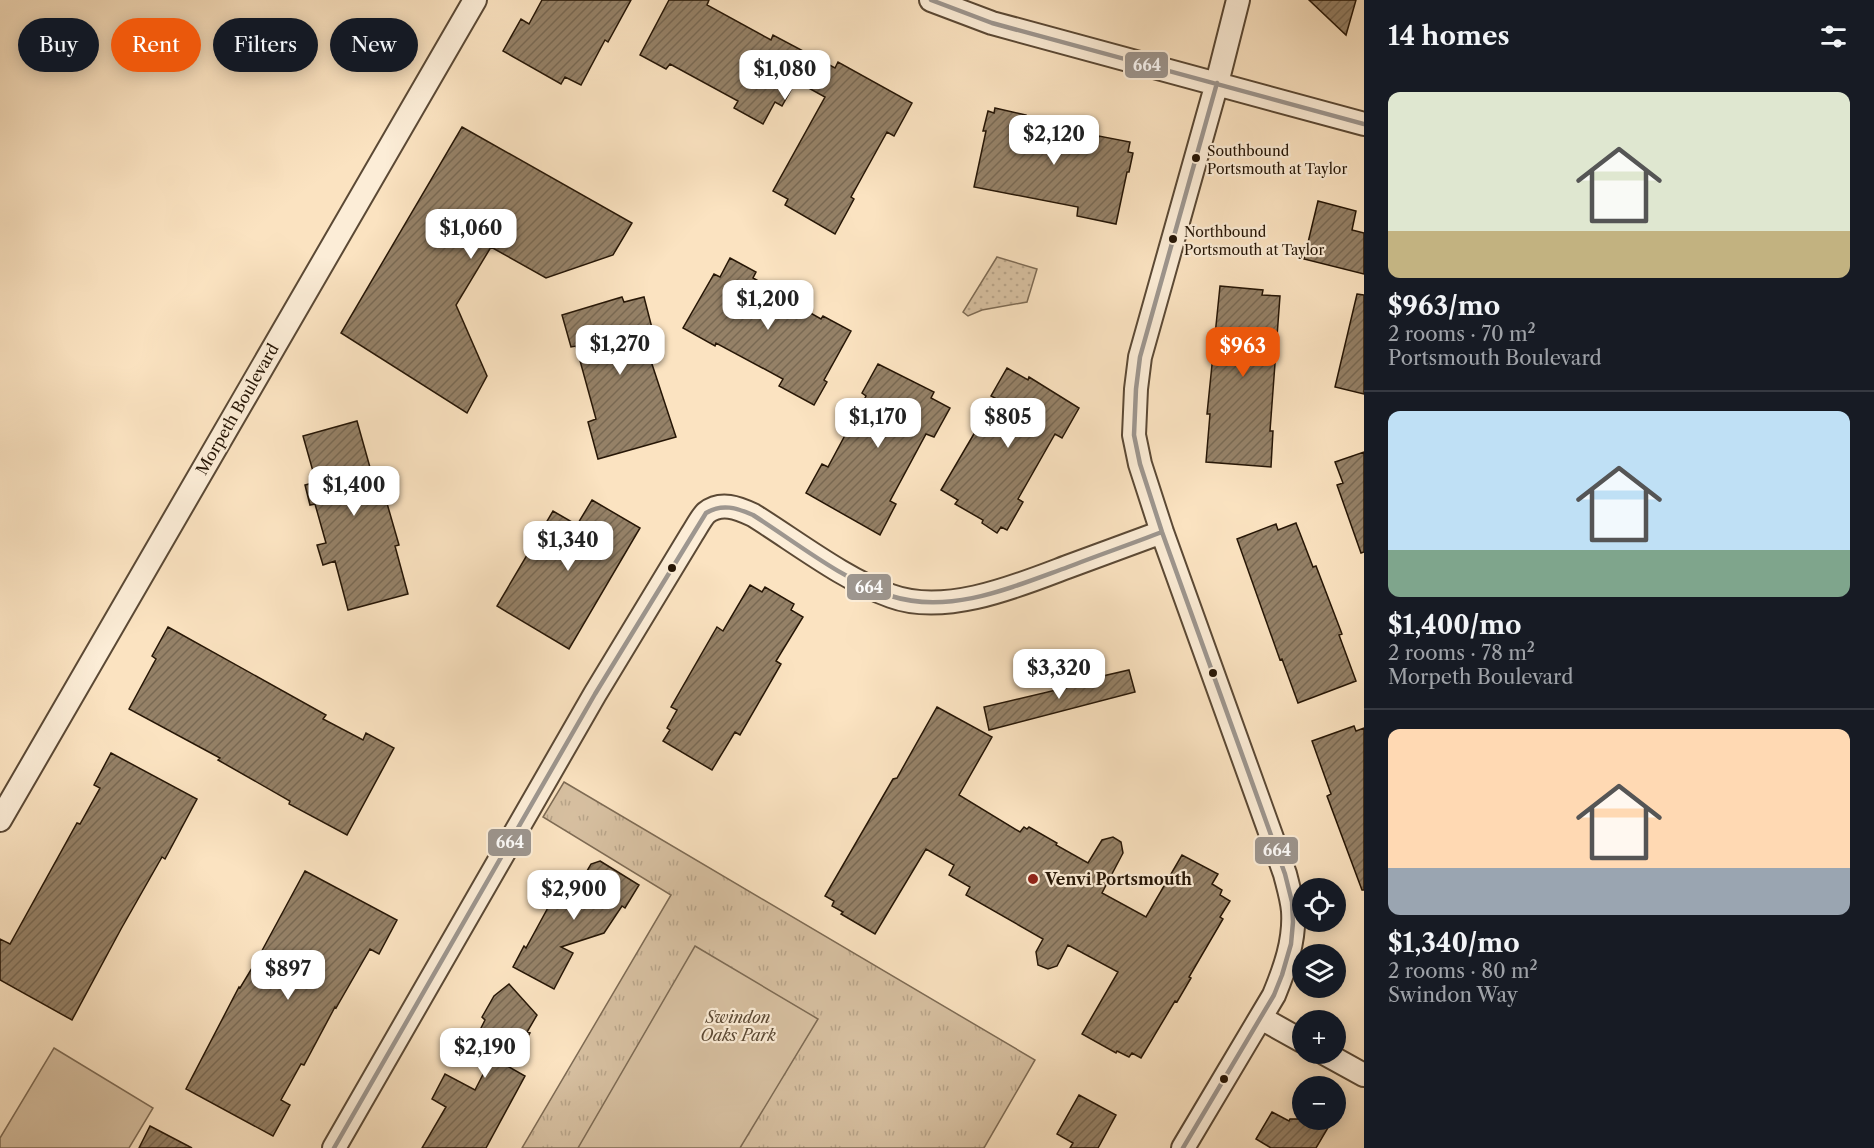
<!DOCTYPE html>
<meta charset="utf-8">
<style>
:root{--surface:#171b24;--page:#20242c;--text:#f1f3f6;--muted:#9ea1a6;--line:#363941;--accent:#ea580c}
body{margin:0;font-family:"Libre Caslon Text",serif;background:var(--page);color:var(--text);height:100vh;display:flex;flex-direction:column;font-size:22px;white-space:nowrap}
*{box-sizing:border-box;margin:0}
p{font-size:20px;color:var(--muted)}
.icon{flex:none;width:33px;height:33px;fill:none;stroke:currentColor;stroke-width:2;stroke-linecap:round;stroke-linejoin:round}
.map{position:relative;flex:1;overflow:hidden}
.drawer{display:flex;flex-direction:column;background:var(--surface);width:510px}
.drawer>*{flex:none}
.top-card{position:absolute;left:18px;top:18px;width:570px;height:54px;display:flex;gap:12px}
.fabs{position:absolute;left:1292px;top:878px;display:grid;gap:12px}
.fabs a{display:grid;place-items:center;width:54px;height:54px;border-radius:50%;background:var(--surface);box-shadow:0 3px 15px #0003;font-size:30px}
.price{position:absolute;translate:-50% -51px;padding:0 14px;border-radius:12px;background:#fff;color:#222;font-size:20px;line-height:39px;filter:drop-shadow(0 2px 3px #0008)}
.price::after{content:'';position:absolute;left:50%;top:36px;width:18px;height:14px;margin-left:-9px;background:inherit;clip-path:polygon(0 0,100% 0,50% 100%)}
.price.selected{background:var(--accent);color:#fff}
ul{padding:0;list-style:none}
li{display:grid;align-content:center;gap:12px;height:318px;padding:0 24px}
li+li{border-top:2px solid var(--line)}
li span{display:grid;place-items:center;height:186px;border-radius:12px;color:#555}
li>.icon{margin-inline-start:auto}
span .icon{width:108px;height:108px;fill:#fffc;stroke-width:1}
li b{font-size:26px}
h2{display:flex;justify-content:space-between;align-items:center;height:72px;padding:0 24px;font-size:26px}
.pill{padding:0 21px;border-radius:27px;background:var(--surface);box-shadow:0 3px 15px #0003;font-size:21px;line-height:54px}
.pill.selected{background:var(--accent);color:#fff}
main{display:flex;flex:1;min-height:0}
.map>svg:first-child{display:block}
</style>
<main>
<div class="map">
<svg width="1364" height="1148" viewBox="0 0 1364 1148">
<defs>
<pattern id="grass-dots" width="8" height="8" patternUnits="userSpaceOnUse" patternTransform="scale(1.5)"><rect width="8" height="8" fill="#d7c0a1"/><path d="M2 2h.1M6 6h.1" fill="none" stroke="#b8a489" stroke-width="1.8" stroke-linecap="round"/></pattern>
<pattern id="park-tufts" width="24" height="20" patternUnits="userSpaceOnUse" patternTransform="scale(1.5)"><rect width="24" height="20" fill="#d7c0a1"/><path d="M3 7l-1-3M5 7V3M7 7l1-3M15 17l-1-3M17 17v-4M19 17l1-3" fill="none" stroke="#b8a489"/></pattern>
<pattern id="building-hatch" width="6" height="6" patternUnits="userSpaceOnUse" patternTransform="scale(1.5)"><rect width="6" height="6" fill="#958167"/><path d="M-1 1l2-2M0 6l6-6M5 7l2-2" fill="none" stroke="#796953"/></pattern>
</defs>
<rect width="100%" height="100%" fill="#fbe3c1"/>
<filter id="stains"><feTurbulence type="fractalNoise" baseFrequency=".00333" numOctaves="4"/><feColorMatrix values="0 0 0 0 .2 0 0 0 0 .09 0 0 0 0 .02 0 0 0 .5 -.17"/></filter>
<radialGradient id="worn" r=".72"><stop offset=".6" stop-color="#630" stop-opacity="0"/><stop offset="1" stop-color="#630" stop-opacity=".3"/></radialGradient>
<!-- grass -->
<path fill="url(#grass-dots)" stroke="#7e6b54" stroke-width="1.5" d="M997,257L1037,269L1027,302L982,310L968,316L963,312Z"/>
<!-- park -->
<path fill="url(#park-tufts)" stroke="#7e6b54" stroke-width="1.5" d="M564,782L1035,1060L984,1148H522L671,895L543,817Z"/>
<!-- pitch -->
<path fill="#d7c0a1" stroke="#7e6b54" stroke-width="1.5" d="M695,946L818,1019L740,1148H578Z
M54,1048L153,1108L129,1148H0V1138Z"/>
<!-- building -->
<path fill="url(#building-hatch)" stroke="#261606" stroke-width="1.5" d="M542,0H631L608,42L605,40L581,85L565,77L561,84L503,51L521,19L529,24Z
M669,0H709L707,5L771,40L773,35L835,68L838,62L912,103L894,136L887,132L851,197L854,199L835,234L785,205L788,199L773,191L825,97L796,81L782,106L775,102L763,124L734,108L738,101L670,64L666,69L640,55Z
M1309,0H1356L1346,35Z
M995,108L1026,115L1024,122L1060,129L1059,131L1098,139L1099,136L1130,142L1128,152L1133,153L1129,172H1127L1116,224L1077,216L1078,207L974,187L986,131H983L988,111L994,113Z
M462,127L632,223L613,255L546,278L491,247L456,305L487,376L467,413L341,333Z
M1318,201L1356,211L1352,230L1364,233V274L1304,259Z
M730,258L756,272L753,278L776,291L775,293L821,319L823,316L851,331L824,380L827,382L814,405L779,386L783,379L716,343L715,346L683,328L714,274L720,277Z
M1220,286L1263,290L1262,295L1280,296L1270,431H1273L1271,467L1206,462L1210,414H1207Z
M1357,294L1364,295V394L1335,387Z
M622,297L624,302L644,297L652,328L645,330L653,354L649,355L676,437L598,459L588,422L596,419L576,346L571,347L562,315Z
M878,364L934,392L931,398L950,408L934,437L926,434L890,501L896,504L880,535L806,493L822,464L828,467L866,396L862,393Z
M1007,368L1028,380L1029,377L1079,408L1062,438L1055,434L1018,499L1023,502L1007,530L1001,527L997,533L982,523L983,520L955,504L958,500L941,490L995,398L991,396Z
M357,421L371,471L383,468L387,484L382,486L399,545L395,546L408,594L348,610L335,561L323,565L317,545L326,543L315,504L310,505L305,485L316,482L303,436Z
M1364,452V552L1361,553L1337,485L1343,483L1335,462Z
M592,500L640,528L569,649L497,606L553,511L577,525Z
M1296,523L1313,567L1316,566L1342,634L1339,635L1356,681L1298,703L1282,659L1280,660L1237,539L1276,524L1278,530Z
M750,585L762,592L765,587L794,604L791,610L803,617L776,661L781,664L740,735L735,732L712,770L663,741L670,730L667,728L677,710L671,707L717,627L723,631Z
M168,627L326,715L323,719L363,740L366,733L394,748L347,835L289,804L290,801L218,760L220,758L129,709L156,659L152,656Z
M1129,670L1135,692L989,730L984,707L1086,683L1085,680Z
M937,707L992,737L959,795L1020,832L1024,827L1027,829L1029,827L1057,843L1056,845L1088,863L1102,840L1113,837L1121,842L1123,853L1102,893L1146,917L1182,855L1218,874L1212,884L1222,890L1220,895L1230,901L1220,917L1223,919L1189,977L1191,978L1177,1002L1175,1001L1141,1058L1132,1053L1129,1057L1117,1051L1116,1053L1082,1034L1118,972L1068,945L1057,966L1048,969L1038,965L1036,952L1043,939L966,895L970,887L949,875L954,865L926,849L875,934L841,914L843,912L832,906L834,901L825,896L893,779L897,778Z
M1354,726L1356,731L1364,728V890H1362L1327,796L1331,794L1312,741Z
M111,753L197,799L165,859L162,857L121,929L72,1020L0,980V939L10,944L77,823L80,824L100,788L94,785Z
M600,861L639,885L625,908L622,906L604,933L561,947L573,953L554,989L513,967L524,946L526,948L563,880L577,888L591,864Z
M305,871L397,920L379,954L370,949L336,1008L335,1007L304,1065L301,1064L281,1100L290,1105L273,1136L186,1089L239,987L240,988L258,958Z
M509,984L537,1015L527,1032L530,1033L509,1067L525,1076L486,1148H422L446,1107L432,1099L445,1074L475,1090L495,1051L475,1040L485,1020L482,1017L494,996Z
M1079,1095L1116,1115L1098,1148H1070L1073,1143L1057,1134Z
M1272,1112L1289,1121L1290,1119H1318L1329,1126L1316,1148H1271L1256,1139Z
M150,1126L192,1148H139Z"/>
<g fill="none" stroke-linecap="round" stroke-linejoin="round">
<defs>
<path id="minor" d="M931,0L992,23L1364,124
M0,820L475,0
M1261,1018L1302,1041
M1324,1053L1364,1075
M334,1148L595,694L692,534C696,528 701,518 706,513C721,501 738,508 753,515C795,541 845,580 891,596C945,616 1017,586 1067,567C1099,555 1130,544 1162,532
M1183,1148L1274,995C1285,968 1295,941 1293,911C1292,899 1288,886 1285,874L1162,532L1140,464L1134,435L1136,389L1140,357L1217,83L1238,0"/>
</defs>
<!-- minor casing -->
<use href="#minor" stroke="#5b4935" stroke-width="26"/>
<!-- minor -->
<use href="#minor" stroke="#fcedd7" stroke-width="22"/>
<defs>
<path id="bus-1" d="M931,0L992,23L1364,124
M334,1148L595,694L706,513C722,503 737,508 753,515C797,543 841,579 891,596C950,615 1013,587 1068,567C1099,555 1131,544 1162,532
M1183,1148L1274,995L1282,975L1291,944L1293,922L1292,902L1285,874L1162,532L1140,464L1134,435L1136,389L1140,357L1217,83"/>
</defs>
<!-- bus-1 casing -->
<use href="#bus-1" stroke="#fcedd7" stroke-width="9"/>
<!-- bus-1 -->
<use href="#bus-1" stroke="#9d968f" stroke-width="4.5"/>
</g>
<!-- markers -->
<g fill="#261606" stroke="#fcedd7" stroke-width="2">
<circle cx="1196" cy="158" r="5"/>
<circle cx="1173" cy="239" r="5"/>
<circle cx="672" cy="568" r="5"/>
<circle cx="1213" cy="673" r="5"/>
<circle cx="1224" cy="1079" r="5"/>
</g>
<circle fill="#8f2418" stroke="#fcedd7" stroke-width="2" cx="1033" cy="879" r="6"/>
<g text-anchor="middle" stroke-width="4.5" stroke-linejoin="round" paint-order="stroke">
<!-- bus labels -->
<g font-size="14" fill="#261606" stroke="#fcedd7" text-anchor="start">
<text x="1207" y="156">Southbound<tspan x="1207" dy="18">Portsmouth at Taylor</tspan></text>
<text x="1184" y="237">Northbound<tspan x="1184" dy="18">Portsmouth at Taylor</tspan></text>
</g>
<!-- street labels -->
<g font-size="16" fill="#261606" stroke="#fcedd7">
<text transform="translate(237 409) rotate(-60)" y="6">Morpeth Boulevard</text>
</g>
<!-- poi labels -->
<g font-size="16" font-weight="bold" fill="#261606" stroke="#fcedd7" text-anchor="start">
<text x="1045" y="885">Venvi Portsmouth</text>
</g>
<!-- park labels -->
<g font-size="16" font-style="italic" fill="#5b4934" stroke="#fcedd7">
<text x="738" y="1023">Swindon<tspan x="738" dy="18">Oaks Park</tspan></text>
</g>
</g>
<g stroke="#fcedd7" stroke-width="2">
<rect x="1124" y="51" width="45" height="28" rx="6" fill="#9d968f"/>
<rect x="846" y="573" width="46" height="28" rx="6" fill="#9d968f"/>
<rect x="487" y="828" width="45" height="29" rx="6" fill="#9d968f"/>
<rect x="1254" y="836" width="45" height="29" rx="6" fill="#9d968f"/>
</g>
<g font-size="16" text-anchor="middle" font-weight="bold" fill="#fff">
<text x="1147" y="71">664</text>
<text x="869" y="593">664</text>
<text x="510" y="848">664</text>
<text x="1277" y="856">664</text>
</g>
<rect width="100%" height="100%" filter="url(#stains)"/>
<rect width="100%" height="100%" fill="url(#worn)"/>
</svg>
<div class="fabs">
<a><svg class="icon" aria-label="locate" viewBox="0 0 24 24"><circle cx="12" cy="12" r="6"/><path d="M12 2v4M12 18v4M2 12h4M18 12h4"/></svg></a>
<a><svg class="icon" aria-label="layers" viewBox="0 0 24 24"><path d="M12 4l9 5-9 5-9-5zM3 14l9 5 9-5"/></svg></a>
<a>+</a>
<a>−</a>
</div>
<b class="price" style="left:785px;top:101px">$1,080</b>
<b class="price" style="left:1054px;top:166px">$2,120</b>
<b class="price" style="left:471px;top:260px">$1,060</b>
<b class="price" style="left:768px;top:331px">$1,200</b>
<b class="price" style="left:620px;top:376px">$1,270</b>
<b class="price selected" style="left:1243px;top:378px">$963</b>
<b class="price" style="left:878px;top:449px">$1,170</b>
<b class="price" style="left:1008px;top:449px">$805</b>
<b class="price" style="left:354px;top:517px">$1,400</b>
<b class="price" style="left:568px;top:572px">$1,340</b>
<b class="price" style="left:1059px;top:700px">$3,320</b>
<b class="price" style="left:574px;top:921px">$2,900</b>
<b class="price" style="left:288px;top:1001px">$897</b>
<b class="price" style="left:485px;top:1079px">$2,190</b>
<div class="top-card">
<a class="pill">Buy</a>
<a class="pill selected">Rent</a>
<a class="pill">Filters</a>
<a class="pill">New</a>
</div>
</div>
<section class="drawer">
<h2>14 homes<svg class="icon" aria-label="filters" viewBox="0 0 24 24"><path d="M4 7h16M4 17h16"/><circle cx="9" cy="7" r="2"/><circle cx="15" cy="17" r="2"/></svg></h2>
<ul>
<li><span style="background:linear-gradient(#dfe7d0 75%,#c2b280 0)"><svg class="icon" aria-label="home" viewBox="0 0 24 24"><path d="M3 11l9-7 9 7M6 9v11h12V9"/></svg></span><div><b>$963/mo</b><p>2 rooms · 70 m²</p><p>Portsmouth Boulevard</p></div></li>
<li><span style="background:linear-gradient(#bfe0f5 75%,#7fa58c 0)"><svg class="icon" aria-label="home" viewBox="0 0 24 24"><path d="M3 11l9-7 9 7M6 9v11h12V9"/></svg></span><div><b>$1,400/mo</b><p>2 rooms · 78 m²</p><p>Morpeth Boulevard</p></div></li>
<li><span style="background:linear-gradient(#ffd9b3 75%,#9aa5b1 0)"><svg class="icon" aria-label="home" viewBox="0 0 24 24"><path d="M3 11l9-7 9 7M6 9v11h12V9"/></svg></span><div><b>$1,340/mo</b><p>2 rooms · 80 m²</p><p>Swindon Way</p></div></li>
</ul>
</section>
</main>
